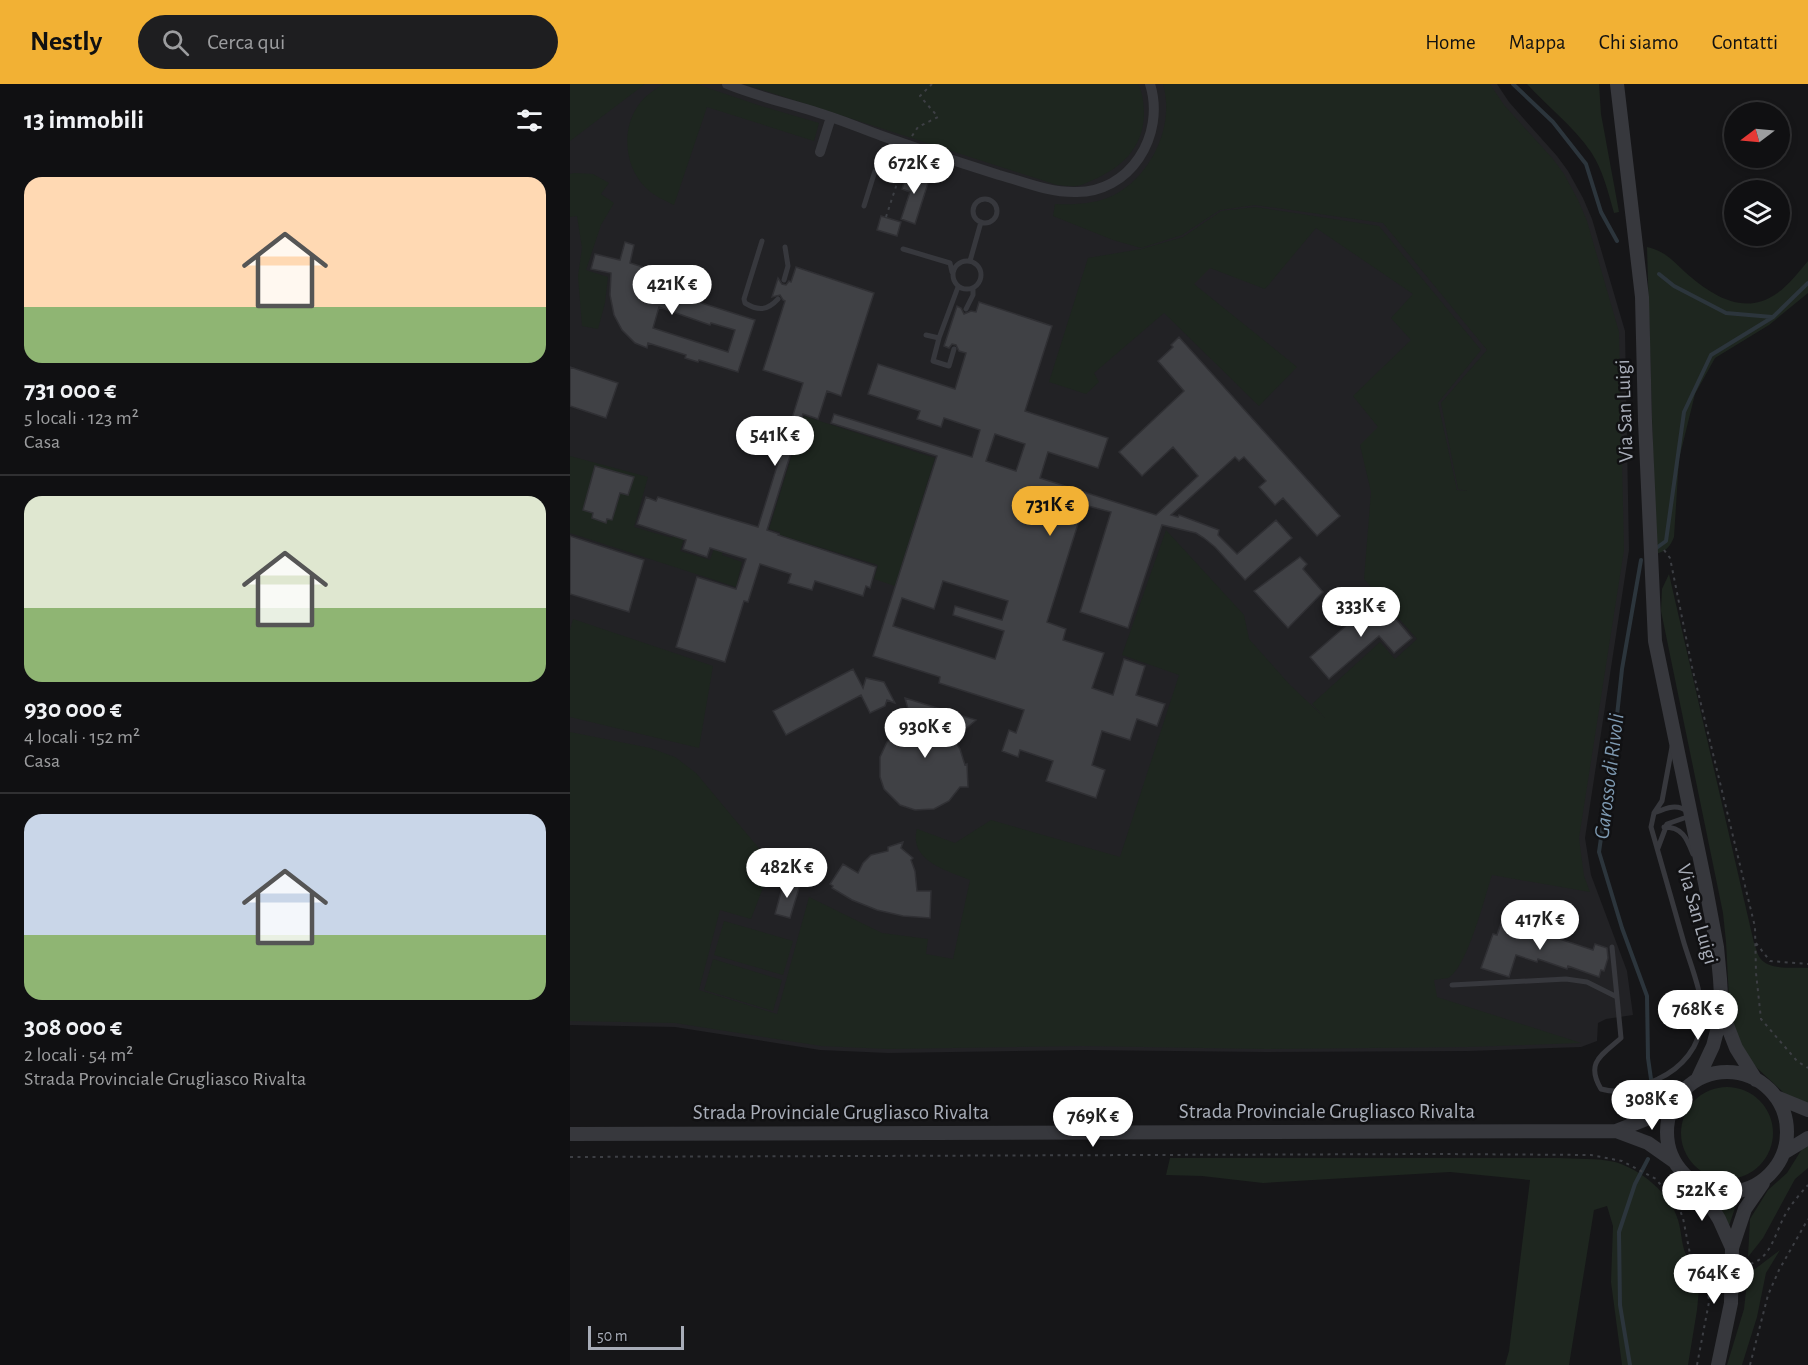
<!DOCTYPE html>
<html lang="it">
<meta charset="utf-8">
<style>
:root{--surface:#101012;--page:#1e1e20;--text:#f1f3f6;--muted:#9c9d9f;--line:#303032;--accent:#f2b134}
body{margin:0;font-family:"Alegreya Sans",sans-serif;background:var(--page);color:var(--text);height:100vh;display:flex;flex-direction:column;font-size:22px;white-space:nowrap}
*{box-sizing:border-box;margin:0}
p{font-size:20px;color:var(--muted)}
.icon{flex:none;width:33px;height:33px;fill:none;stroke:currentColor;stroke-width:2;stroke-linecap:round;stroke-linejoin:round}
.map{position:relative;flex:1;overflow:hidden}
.side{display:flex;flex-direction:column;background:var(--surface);width:570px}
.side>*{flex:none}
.needle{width:39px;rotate:254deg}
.tools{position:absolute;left:1154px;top:18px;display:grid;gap:12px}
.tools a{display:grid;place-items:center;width:66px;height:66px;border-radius:50%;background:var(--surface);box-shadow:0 3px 9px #0003,0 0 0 2px var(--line);font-size:30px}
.scale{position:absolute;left:18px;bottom:15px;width:96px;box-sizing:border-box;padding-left:6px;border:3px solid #a8adb8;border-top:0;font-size:16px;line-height:21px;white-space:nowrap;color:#a8adb8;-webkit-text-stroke:4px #111113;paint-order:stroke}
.price{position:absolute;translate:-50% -51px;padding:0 14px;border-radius:21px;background:#fff;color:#222;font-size:20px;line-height:39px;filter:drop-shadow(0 2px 3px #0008)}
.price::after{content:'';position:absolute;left:50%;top:36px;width:18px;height:14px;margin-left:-9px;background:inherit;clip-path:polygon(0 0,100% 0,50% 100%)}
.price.selected{background:var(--accent);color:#111}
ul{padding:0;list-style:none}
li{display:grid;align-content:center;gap:12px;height:318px;padding:0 24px}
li+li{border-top:2px solid var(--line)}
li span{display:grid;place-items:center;height:186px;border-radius:18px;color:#555}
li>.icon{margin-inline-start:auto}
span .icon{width:108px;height:108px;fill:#fffc;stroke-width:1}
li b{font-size:26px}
h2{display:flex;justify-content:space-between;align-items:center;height:72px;padding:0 24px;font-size:26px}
header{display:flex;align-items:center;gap:36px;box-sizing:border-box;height:84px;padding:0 30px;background:var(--accent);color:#111}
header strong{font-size:28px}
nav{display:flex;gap:33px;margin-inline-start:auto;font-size:21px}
.search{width:420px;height:54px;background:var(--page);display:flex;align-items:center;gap:15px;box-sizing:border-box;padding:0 21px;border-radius:33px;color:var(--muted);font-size:22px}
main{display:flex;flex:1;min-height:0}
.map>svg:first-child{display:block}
</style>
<header>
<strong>Nestly</strong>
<div class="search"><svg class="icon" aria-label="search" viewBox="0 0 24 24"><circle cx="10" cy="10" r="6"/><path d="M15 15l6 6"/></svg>Cerca qui</div>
<nav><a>Home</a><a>Mappa</a><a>Chi siamo</a><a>Contatti</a></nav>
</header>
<main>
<section class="side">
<h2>13 immobili<svg class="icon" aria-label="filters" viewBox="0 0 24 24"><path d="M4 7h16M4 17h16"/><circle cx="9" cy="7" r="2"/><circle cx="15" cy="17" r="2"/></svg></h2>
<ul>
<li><span style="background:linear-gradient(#ffd9b3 70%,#8fb573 0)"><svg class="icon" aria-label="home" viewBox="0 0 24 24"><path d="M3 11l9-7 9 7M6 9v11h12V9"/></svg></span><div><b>731 000 €</b><p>5 locali · 123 m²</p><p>Casa</p></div></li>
<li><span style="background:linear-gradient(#dfe7d0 60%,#8fb573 0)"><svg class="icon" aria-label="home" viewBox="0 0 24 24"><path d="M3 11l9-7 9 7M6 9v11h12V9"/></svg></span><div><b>930 000 €</b><p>4 locali · 152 m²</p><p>Casa</p></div></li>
<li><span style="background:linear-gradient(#c9d6e8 65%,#8fb573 0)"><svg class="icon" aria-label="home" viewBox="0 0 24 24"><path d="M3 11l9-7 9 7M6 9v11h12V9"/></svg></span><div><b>308 000 €</b><p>2 locali · 54 m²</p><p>Strada Provinciale Grugliasco Rivalta</p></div></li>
</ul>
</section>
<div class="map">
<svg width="1238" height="1281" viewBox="0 0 1238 1281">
<rect width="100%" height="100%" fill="#161618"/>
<!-- built -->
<path fill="#222225" d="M0,0H927L939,18L987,72L998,87L1013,114L1022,135L1055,247L1059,466L1015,754L1021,791L1057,887L1063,931L1036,935L1028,939L1027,957L1011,963L898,967L694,968L513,966L318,969L250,966L105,943L0,941Z"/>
<!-- green -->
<path fill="#1e261f" d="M0,0H75L0,57Z
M94,0H126L191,22L249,39L244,57L137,23L104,121C94,116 84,112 76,104C56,85 51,49 66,25C72,14 83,6 94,0Z
M174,0H568C573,9 574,21 574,31C573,64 551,84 523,96C518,98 511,102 506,102C500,103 493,101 487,101Z
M593,0H920L934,21L983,75L994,90L1008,116L1017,137L1049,248L1054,466L1009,754L1014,792L1020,808L922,791C915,812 897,885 878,894C874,895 868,895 864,896L867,913L1011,959L898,963L694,965L513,962L318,965L251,962L105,939L0,937V648L80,664L105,673L126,689L202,780L181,835L150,826L129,906L207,930L239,813L312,849L358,855L356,870L383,875L400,796C378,787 338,777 347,745L385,759L421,736L550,773L609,591L552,571L596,446L674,531L679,555L720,601L755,634L742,620L810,558L825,575L847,555L794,495L801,408L790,361L808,343L783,312L841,256L821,234L843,210L746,144L695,205L640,184L624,200L727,283L689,322L594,229L524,289L529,298L516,310L479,298L518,174L571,165L613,153L651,127L685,123L809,142L911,266L868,319L887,406L897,407L888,405L871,319L917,266L813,139L685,121L650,126L612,151L571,164L543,156L483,132L485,120C505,121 526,120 544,111C582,91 605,41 593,0Z
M957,0H1029L1031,30L1049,128L1044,129C1038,108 1033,86 1021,68C1004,43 978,23 957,0Z
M4,89L23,90L39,99L31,110L44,119L31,141L16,186L38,193L35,219L28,245L12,242L8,192L12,164L7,132L0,133V90Z
M1077,163C1095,167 1102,176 1115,188C1140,210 1173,233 1206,210C1218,202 1228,189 1238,177V209L1199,241L1145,274L1125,310L1109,375L1104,453C1100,463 1096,467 1086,470Z
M234,332L365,374L325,502L304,495L308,481L210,451V448L199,445Z
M0,372L78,393L64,443L102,454L104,446L116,448L110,467L140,476L146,459L154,461L152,471L172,478L166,503L0,449Z
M1099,490L1184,859C1186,863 1187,870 1190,874C1199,887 1224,883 1238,884V1022L1215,1010L1187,984L1178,974L1166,954L1160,933L1156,858L1153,829L1091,527L1092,505Z
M3,535L143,582L129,664L0,633V546Z
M154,837L223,857L213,891L144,871Z
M143,875L212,896L203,927L134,906Z
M1111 1049a46 46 0 1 1 92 0a46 46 0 1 1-92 0Z
M1238,1061V1084L1225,1095L1193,1154L1178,1173L1180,1135L1198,1106L1217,1089L1232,1065Z
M600,1074H989C1007,1075 1027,1074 1045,1078C1070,1085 1101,1110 1108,1136C1112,1148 1111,1165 1119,1176C1122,1180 1127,1182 1131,1185L1127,1226L1118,1281H1052L1041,1198L1043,1142L1037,1122L1024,1126L999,1281H935L939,1267L960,1096L880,1088L693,1099L632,1092L596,1091Z
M1146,1118H1167L1159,1142Z
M1210,1166L1196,1189L1187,1233L1172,1281H1157L1174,1225L1178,1189L1185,1185Z"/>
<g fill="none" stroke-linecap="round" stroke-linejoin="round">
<!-- stream -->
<path stroke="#2c353c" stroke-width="4" d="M943,0L983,38L1016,80L1031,128L1047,157
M1089,190L1104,202L1156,229L1202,233
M1085,465L1096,457L1114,328L1141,271L1203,233L1238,199
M1071,476L1052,585L1042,678L1029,768L1052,844L1077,912L1078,974L1083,1009
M1060,1281L1050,1221L1049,1148L1065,1100L1078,1075"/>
</g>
<!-- building -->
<path fill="#404145" stroke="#303034" stroke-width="1.5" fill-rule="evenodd" d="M338,86L360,93L345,140L331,135L340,108L332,105Z
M311,132L331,138L327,152L307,146Z
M55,158L64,161L60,179L99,191L94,207L185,236L168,288L129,276L128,278L115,274L116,271L78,259L77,264L65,259L52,246L44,231L40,211L41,189L21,185L25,170L50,176ZM89,223L140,241L141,239L165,246L158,268L83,244Z
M226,183L304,209L271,312L257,307L248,335L233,330L197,446L209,450L208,451L306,483L300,504L296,502L293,512L245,497L242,506L218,499L221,490L190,480L178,518L174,517L155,578L106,563L127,493L166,505L176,475L140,464L137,473L113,465L116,456L67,440L76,413L86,417L88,413L188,443L233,299L193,286L215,217L213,216L210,211L202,213L208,194L212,200L216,201L219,197L221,198Z
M409,218L482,242L455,327L538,354L528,384L478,368L470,394L586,431L628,392L603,363L572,392L549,368L614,307L588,277L603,263L601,261L609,253L770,432L747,452L713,414L705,421L689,403L696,397L674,373L669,377L665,373L601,431L608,433L609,431L649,446L648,451L667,470L706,436L722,454L675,496L645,463L634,454L626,449L592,441L558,544L510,528L541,428L514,421L477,538L496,545L493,556L534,569L522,604L543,611L554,575L575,582L566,611L595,620L587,642L567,635L560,656L532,647L522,681L535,686L526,714L476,697L483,677L450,666L448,673L432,667L439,646L446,649L454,626L369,599L370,593L303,572L367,372L261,339L264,330L402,373L410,346L374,334L371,343L347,335L350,327L298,310L308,280L385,305L396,269L389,267L386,261L382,260L379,264L374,262L387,222L391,224L394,230L401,227L406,228ZM425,350L455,360L446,387L416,377ZM373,497L438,517L432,536L385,522L383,531L434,547L425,575L323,542L332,514L364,525Z
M0,283L48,299L36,334L0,322Z
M25,382L64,393L58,411L50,409L42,436L37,435L36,439L22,434L23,429L13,426Z
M0,452L74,476L59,528L0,510Z
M730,473L737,480L733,485L753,508L718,544L684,507Z
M808,514L842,554L824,569L809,552L759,595L740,573Z
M283,585L293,604L296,594L314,598L325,619L317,616L315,622L300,629L291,611L216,651L203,627Z
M335,614L406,636L384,655L390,665L395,681L397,680L398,703H390L379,717L364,725L345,726L330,721L314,705L310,693V673L317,658L328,647L342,640Z
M333,758L331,764L343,774L341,776L345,787L347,807H361L360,834L333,832L307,826L282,816L262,804L263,802L260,800L273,780L288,789L293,779L301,771L318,767V763Z
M214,797L230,801L220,834L205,830Z
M932,836L1023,866L1025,860L1037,864L1038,874L1034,887L1031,886L1029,893L998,882L997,885L968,875L967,878L946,871L939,893L911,884L923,850L927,851Z"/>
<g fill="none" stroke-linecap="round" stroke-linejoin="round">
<!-- path -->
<path stroke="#3d3f44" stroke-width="2" stroke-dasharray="3 4.5" stroke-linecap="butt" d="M342,52L348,43L368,33L350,12L362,0
M316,133L333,81
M1094,466L1100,474L1122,583L1185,843L1186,889L1191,935L1227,977L1238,984
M1186,859L1200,877L1238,880
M0,1073L867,1070L1021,1071L1052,1077L1086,1095L1109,1124L1113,1134L1120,1170L1126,1177L1150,1182
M1173,1181C1200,1180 1204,1151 1215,1131C1221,1120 1230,1110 1238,1101
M1127,1281L1139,1218L1136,1180
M1180,1281L1198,1211L1209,1186L1238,1135"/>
<!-- service -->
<path stroke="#37383d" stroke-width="5" d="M403 127a12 12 0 1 1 24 0a12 12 0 1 1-24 0Z
M294,122L305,87
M192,157L174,215L175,219C188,227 197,227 208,215
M333,165L380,179L382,188
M383 191a14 14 0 1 1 28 0a14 14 0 1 1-28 0Z
M400,177L411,138
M214,196L218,182L215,163
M396,225L403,211V204
M356,251L369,254L388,203
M369,254L363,277L379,282L384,265
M1084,729C1096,724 1107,719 1118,728
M1094,743C1113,743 1117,755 1123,770
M1088,764L1097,740L1120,732
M1042,863L1047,913
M882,901L996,895L1017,898L1047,913L1051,954C1032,971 1015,978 1031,1005C1052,1011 1067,1004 1088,995C1112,984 1130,963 1132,935C1133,910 1121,882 1114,859C1103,821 1092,782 1081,743L1084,729L1092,717L1102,663"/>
<!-- minor -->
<path stroke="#37383d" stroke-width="10" d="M157,0C191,14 227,21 261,33C279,39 295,46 312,52C351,66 390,79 429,91C455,98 477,108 504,108C560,110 596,51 580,0
M250,68L261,33"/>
<!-- tertiary -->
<path stroke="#37383d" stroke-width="14" d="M1047,0L1072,213L1075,337L1085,557L1135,799L1147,863L1150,895L1152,928L1143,962L1128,994
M1152,928L1166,964L1186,996
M1097 1048a60 60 0 1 1 120 0a60 60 0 1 1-120 0Z
M1206,1013L1238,1026
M1046,1047L1079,1034L1107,1013
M0,1050L1046,1047L1078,1059L1105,1078
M1215,1068L1238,1054
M1127,1100L1149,1135L1162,1164
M1148,1281L1161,1219L1162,1164L1175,1125L1193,1099"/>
</g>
<g text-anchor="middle" stroke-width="5" stroke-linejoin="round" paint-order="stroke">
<!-- street labels -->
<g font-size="21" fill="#a8adb8" stroke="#111113">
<text transform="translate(1054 327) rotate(-92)" y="7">Via San Luigi</text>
<text transform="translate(1128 830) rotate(74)" y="7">Via San Luigi</text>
<text x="757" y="1034">Strada Provinciale Grugliasco Rivalta</text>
<text x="271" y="1035">Strada Provinciale Grugliasco Rivalta</text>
</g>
<!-- water labels -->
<g font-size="22" font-style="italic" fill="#7f9bb3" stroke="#111113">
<text transform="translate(1038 692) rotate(-83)" y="8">Garosso di Rivoli</text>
</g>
</g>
</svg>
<div class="tools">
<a><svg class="needle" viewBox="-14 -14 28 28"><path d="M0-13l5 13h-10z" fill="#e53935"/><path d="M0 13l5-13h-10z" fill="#9c9d9f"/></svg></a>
<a><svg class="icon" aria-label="layers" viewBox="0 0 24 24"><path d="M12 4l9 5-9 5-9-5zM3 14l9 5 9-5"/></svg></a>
</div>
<div class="scale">50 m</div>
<b class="price" style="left:344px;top:111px">672K €</b>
<b class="price" style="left:102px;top:232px">421K €</b>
<b class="price" style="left:205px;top:383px">541K €</b>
<b class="price selected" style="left:480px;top:453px">731K €</b>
<b class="price" style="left:791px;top:554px">333K €</b>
<b class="price" style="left:355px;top:675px">930K €</b>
<b class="price" style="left:217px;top:815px">482K €</b>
<b class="price" style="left:970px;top:867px">417K €</b>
<b class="price" style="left:1128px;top:957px">768K €</b>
<b class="price" style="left:1082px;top:1047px">308K €</b>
<b class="price" style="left:523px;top:1064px">769K €</b>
<b class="price" style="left:1132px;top:1138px">522K €</b>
<b class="price" style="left:1144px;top:1221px">764K €</b>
</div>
</main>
